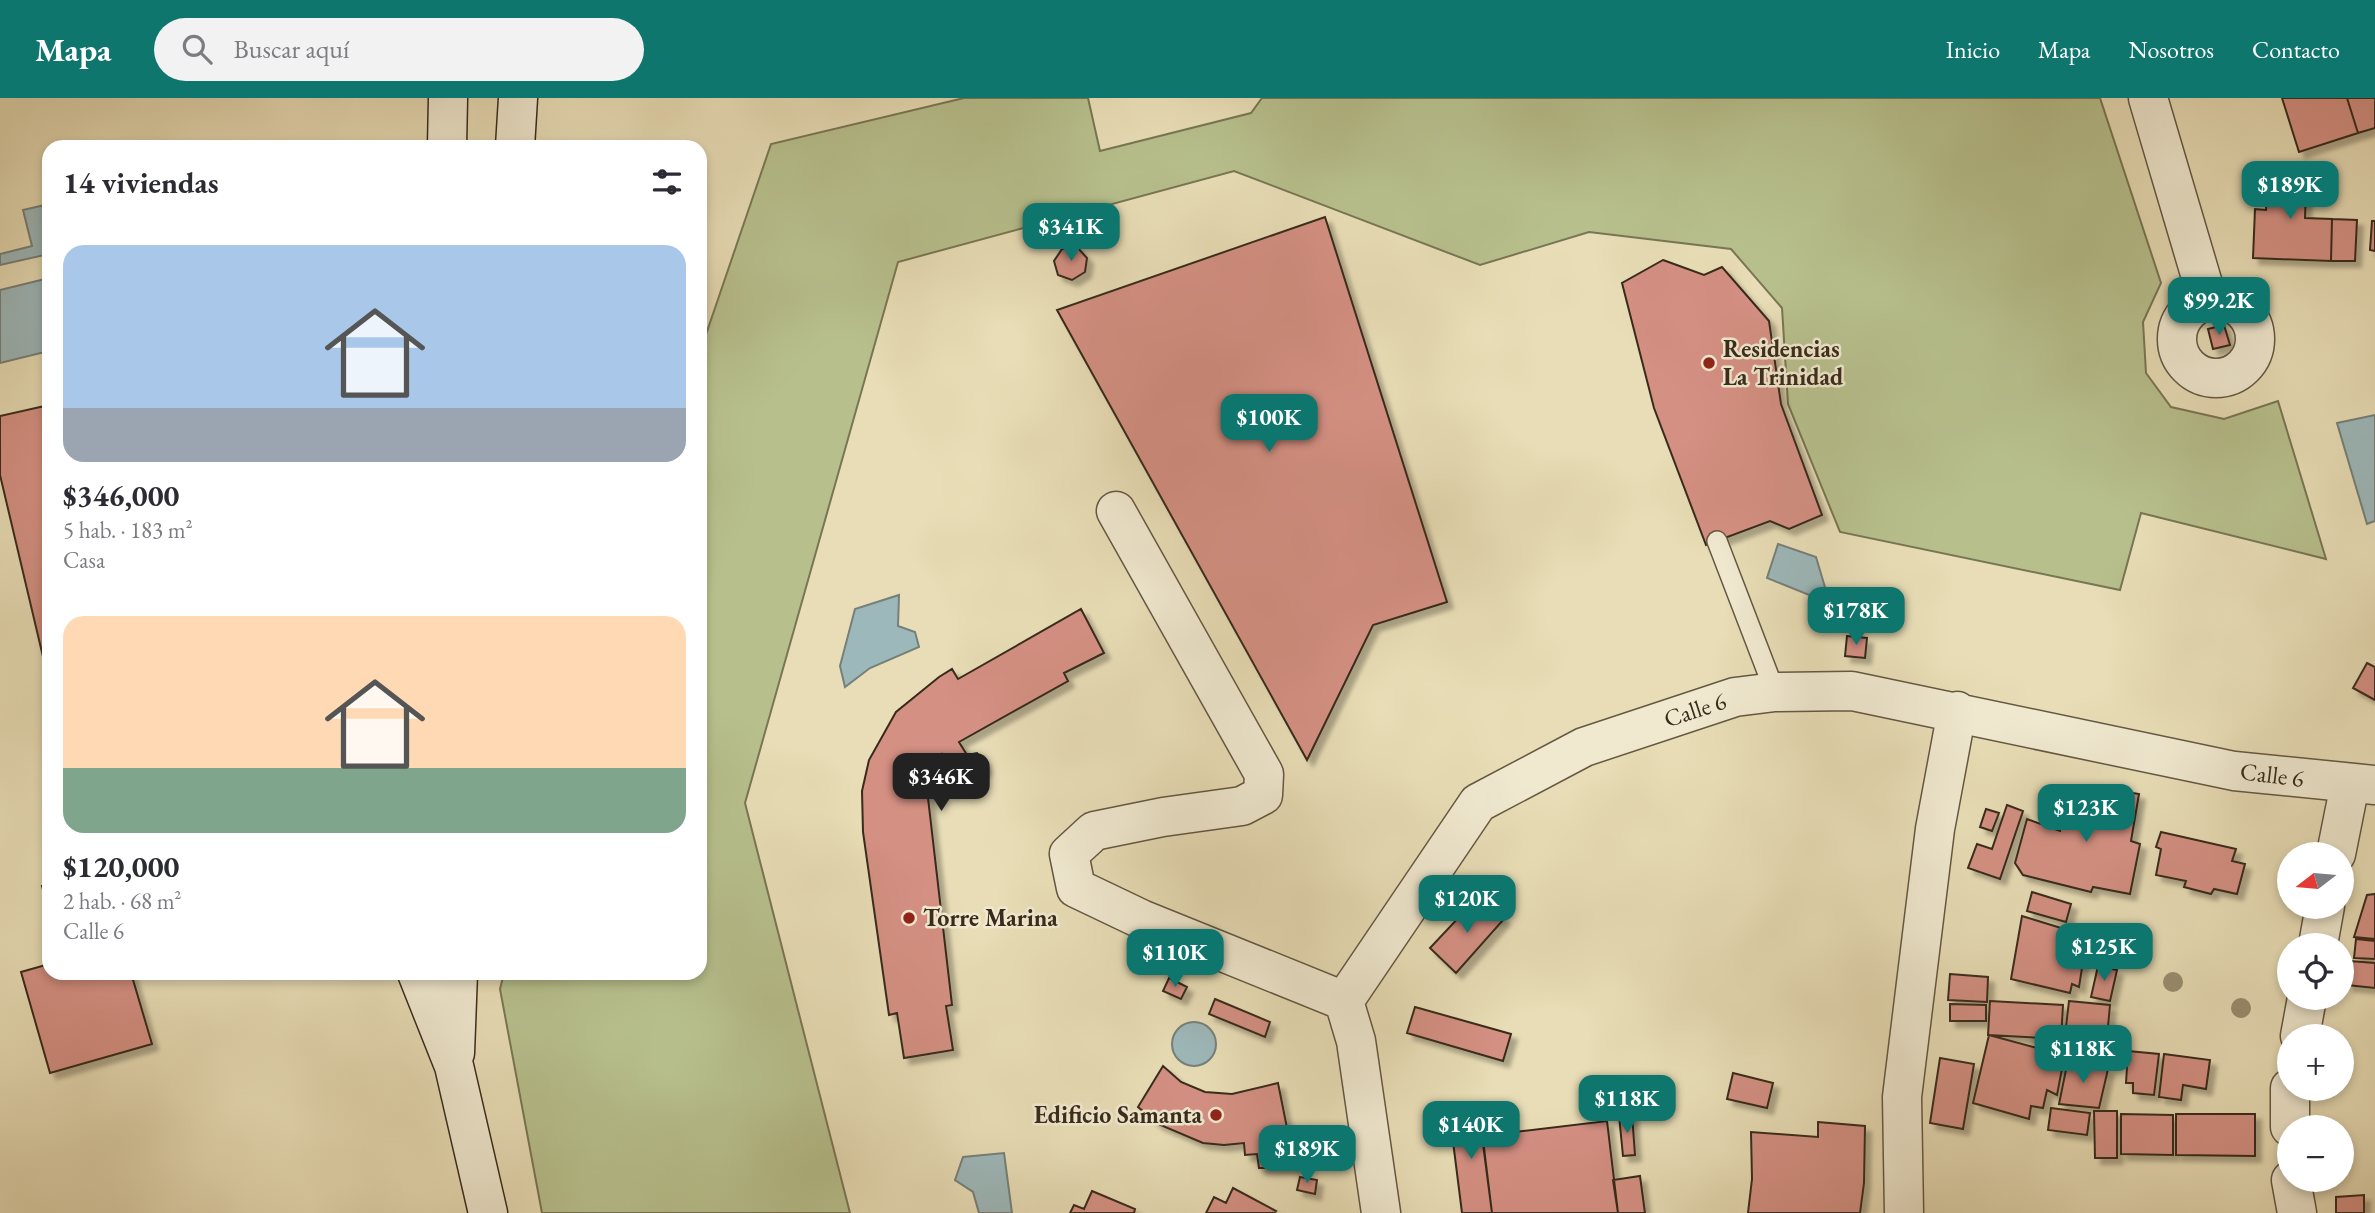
<!DOCTYPE html>
<html lang="es">
<meta charset="utf-8">
<style>
:root{--surface:#fff;--page:#f2f2f3;--text:#2b2b33;--muted:#7c7c81;--accent:#0f766e}
body{margin:0;font-family:"EB Garamond",serif;background:var(--page);color:var(--text);height:100vh;display:flex;flex-direction:column;font-size:26px;white-space:nowrap}
*{box-sizing:border-box;margin:0}
p{font-size:23px;color:var(--muted)}
.icon{flex:none;width:38px;height:38px;fill:none;stroke:currentColor;stroke-width:2;stroke-linecap:round;stroke-linejoin:round}
.map{position:relative;flex:1;overflow:hidden}
.side{position:absolute;left:42px;top:42px;width:665px;height:840px;display:flex;flex-direction:column;background:var(--surface);border-radius:21px;box-shadow:0 4px 10px #0003}
.side>*{flex:none}
.needle{width:46px;rotate:254deg}
.tools{position:absolute;left:2277px;top:744px;display:grid;gap:14px}
.tools a{display:grid;place-items:center;width:77px;height:77px;border-radius:50%;background:var(--surface);box-shadow:0 4px 10px #0003;font-size:35px}
.price{position:absolute;translate:-50% -60px;padding:0 16px;border-radius:14px;background:var(--accent);color:#fff;font-size:23px;line-height:46px;filter:drop-shadow(0 2px 4px #0008)}
.price::after{content:'';position:absolute;left:50%;top:42px;width:21px;height:16px;margin-left:-10px;background:inherit;clip-path:polygon(0 0,100% 0,50% 100%)}
.price.active{background:#222;color:#fff}
ul{padding:0;list-style:none}
li{display:grid;align-content:center;gap:14px;height:371px;padding:0 21px}
li span{display:grid;place-items:center;height:217px;border-radius:21px;color:#555}
li>.icon{margin-inline-start:auto}
span .icon{width:126px;height:126px;fill:#fffc;stroke-width:1}
li b{font-size:30px}
h2{display:flex;justify-content:space-between;align-items:center;height:84px;padding:0 21px;font-size:30px}
header{display:flex;align-items:center;gap:42px;box-sizing:border-box;height:98px;padding:0 35px;background:var(--accent);color:#fff}
header strong{font-size:33px}
nav{display:flex;gap:38px;margin-inline-start:auto;font-size:24px}
.search{width:490px;height:63px;background:var(--page);display:flex;align-items:center;gap:18px;box-sizing:border-box;padding:0 24px;border-radius:38px;color:var(--muted);font-size:26px}
.map>svg:first-child{display:block}
</style>
<header>
<strong>Mapa</strong>
<div class="search"><svg class="icon" aria-label="search" viewBox="0 0 24 24"><circle cx="10" cy="10" r="6"/><path d="M15 15l6 6"/></svg>Buscar aquí</div>
<nav><a>Inicio</a><a>Mapa</a><a>Nosotros</a><a>Contacto</a></nav>
</header>
<div class="map">
<svg width="2375" height="1115" viewBox="0 0 2375 1115">
<defs>
<filter id="shadow"><feDropShadow dx="6" dy="6" stdDeviation="2" flood-color="#0004"/></filter>
</defs>
<rect width="100%" height="100%" fill="#e8ddb6"/>
<filter id="stains"><feTurbulence type="fractalNoise" baseFrequency=".00286" numOctaves="4"/><feColorMatrix values="0 0 0 0 .2 0 0 0 0 .09 0 0 0 0 .02 0 0 0 .5 -.17"/></filter>
<radialGradient id="worn" r=".72"><stop offset=".6" stop-color="#630" stop-opacity="0"/><stop offset="1" stop-color="#630" stop-opacity=".3"/></radialGradient>
<!-- green -->
<path fill="#b7c08d" stroke="#787654" stroke-width="2" d="M964,0H1088L1100,53L1251,15L1262,0H2100L2161,185L2143,224L2146,275L2171,309L2224,321L2278,303L2326,461L2141,415L2120,492L1840,434L1788,306L1782,210L1731,151L1589,134L1480,167L1234,73L898,164L745,705L850,1115H542L500,891L504,875H700V254L771,46Z"/>
<!-- water -->
<path fill="#9db8ba" stroke="#75807a" stroke-width="2" d="M49,106V156L0,167V156L32,148L23,112Z
M45,181L49,197V253L0,265V192Z
M2375,317V423L2367,426L2337,325Z
M1778,446L1816,459L1827,496L1824,503L1767,480Z
M899,497L898,528L915,534L919,549L870,570L845,589L840,568L855,511Z
M1172 946a22 22 0 1 1 44 0a22 22 0 1 1-44 0Z
M1004,1055L1012,1115H979L973,1094L955,1082L963,1059Z"/>
<!-- building -->
<path fill="#d49083" stroke="#382b1b" stroke-width="2" filter="url(#shadow)" d="M2282,0H2347L2358,35L2299,54Z
M2347,0H2375V30L2358,35Z
M2279,65L2307,66L2305,120L2332,121L2331,163L2253,160L2255,111L2266,112V84H2279Z
M1325,119L1447,504L1373,527L1307,662L1057,212Z
M2332,121L2357,122L2355,163H2331Z
M2372,123H2375V153L2370,152Z
M1077,149L1087,160L1085,174L1072,182L1058,177L1054,163L1062,151Z
M1663,162L1704,177L1722,169L1769,223L1781,306L1822,417L1789,431L1770,423L1706,447L1654,310L1622,185Z
M2224,227L2230,247L2213,251L2208,231Z
M49,307V584L0,377V318Z
M1081,511L1104,555L1064,575L1068,583L959,644L967,657L977,655L984,664L985,670L980,677L962,689L951,693L947,692L943,684L950,670L942,656L936,664L928,688V700L952,907L946,908L953,952L904,960L897,915L889,917L863,734L862,693L869,662L896,614L939,579L952,571L958,581Z
M1847,538L1867,540L1865,560L1845,558Z
M2367,565L2375,569V602L2353,590Z
M2092,688L2139,696L2131,743L2140,746L2130,796L2093,789L2091,794L2023,777L2015,765L2027,721L2060,733L2061,726L2066,727L2075,698Z
M2007,707L2023,713L2000,781L1968,770L1977,746L1992,751Z
M1986,711L1999,715L1992,733L1980,729Z
M2161,734L2236,751L2232,763L2245,766L2237,796L2214,791L2211,796L2184,789L2186,783L2156,777L2161,751L2156,749Z
M49,786V813L42,788Z
M2032,794L2071,806L2066,824L2027,813Z
M2375,796V841L2354,839L2367,797Z
M1477,800L1504,821L1456,875L1430,850Z
M2022,818L2087,838L2079,889L2072,886L2070,895L2011,881Z
M2356,841L2375,843V861L2354,860Z
M2350,863L2375,865V890L2347,887Z
M49,866V875H131L152,946L50,975L21,874Z
M2098,868L2117,872L2110,903L2091,899Z
M1950,876L1988,879L1987,904L1948,902Z
M1169,880L1187,889L1181,901L1163,893Z
M1215,901L1270,924L1265,939L1209,916Z
M1990,903L2063,907L2061,941L1988,937Z
M2069,903L2110,907L2106,950L2064,946Z
M1950,906L1986,907V923H1950Z
M1415,909L1511,936L1503,963L1407,935Z
M1989,937L2037,950L2046,946L2065,955L2057,997L2047,992L2043,1010L2031,1008L2029,1021L1973,1005Z
M2128,953L2159,956L2154,997L2133,995V985H2126Z
M2164,956L2210,962L2206,991L2183,987L2181,1002L2159,999Z
M1940,960L1974,966L1963,1031L1930,1025Z
M2068,962L2108,971L2099,1010L2059,1006Z
M1163,968L1181,984L1205,994L1232,996L1278,985L1295,1070H1259L1257,1056L1245,1057L1244,1045L1224,1047L1203,1045L1158,1026L1138,1009Z
M1733,975L1773,985L1767,1010L1727,1001Z
M1479,1009L1492,1115H1462L1449,1012Z
M2051,1010L2090,1015L2087,1037L2048,1032Z
M2094,1013H2117V1060H2095Z
M1632,1016L1635,1057L1623,1058L1619,1017Z
M2121,1016L2173,1017V1057L2121,1056Z
M2176,1016H2255V1058L2176,1057Z
M1607,1023L1618,1115H1492L1482,1038Z
M1818,1024L1865,1028L1864,1085L1860,1115H1748L1752,1081L1751,1034L1818,1039Z
M1640,1078L1645,1115H1618L1613,1082Z
M1300,1079L1317,1082L1315,1096L1297,1092Z
M1233,1090L1276,1113L1274,1115H1206L1214,1099L1226,1105Z
M1092,1093L1135,1111L1134,1115H1070L1074,1107L1084,1111Z
M2364,1097V1115H2336V1099Z"/>
<g fill="none" stroke-linecap="round" stroke-linejoin="round">
<defs>
<path id="lane" d="M1717,443L1775,594"/>
<path id="street" d="M2148,0L2208,203
M2177 241a39 39 0 1 1 78 0a39 39 0 1 1-78 0Z
M1116,413L1264,676L1263,697L1242,708L1163,719L1094,733L1069,756L1076,790L1141,821L1344,903
M2336,756L2350,686
M2318,847L2325,808
M2300,938L2307,900
M2290,990V1029
M2291,1082L2297,1115
M1381,1115L1356,943L1344,903L1478,705L1584,649L1735,599L1775,594L1852,593L2234,673L2375,687
M1904,1115L1902,999L1935,731L1957,613"/>
<path id="secondary" d="M447,49L448,0
M515,49L518,0
M417,875L454,968L488,1115
M455,955L458,875"/>
</defs>
<!-- lane casing -->
<use href="#lane" stroke="#645842" stroke-width="22"/>
<!-- street casing -->
<use href="#street" stroke="#645842" stroke-width="41"/>
<!-- secondary casing -->
<use href="#secondary" stroke="#382b1b" stroke-width="41"/>
<!-- lane -->
<use href="#lane" stroke="#f0e9d0" stroke-width="19"/>
<!-- street -->
<use href="#street" stroke="#f0e9d0" stroke-width="38"/>
<!-- secondary -->
<use href="#secondary" stroke="#f0e9d0" stroke-width="38"/>
</g>
<!-- trees -->
<g fill="#998f71">
<circle cx="2173" cy="884" r="10"/>
<circle cx="2241" cy="910" r="10"/>
</g>
<!-- markers -->
<g fill="#8f2418" stroke="#f0e9d0" stroke-width="2.5">
<circle cx="1709" cy="265" r="7"/>
<circle cx="909" cy="820" r="7"/>
<circle cx="1216" cy="1017" r="7"/>
</g>
<g text-anchor="middle" stroke-width="5" stroke-linejoin="round" paint-order="stroke">
<!-- poi labels -->
<g font-size="24" font-weight="bold" fill="#382b1b" stroke="#f0e9d0" text-anchor="start">
<text x="1723" y="259">Residencias<tspan x="1723" dy="28">La Trinidad</tspan></text>
<text x="923" y="828">Torre Marina</text>
<text x="1202" y="1025" text-anchor="end">Edificio Samanta</text>
</g>
<!-- street labels -->
<g font-size="24" fill="#382b1b" stroke="#f0e9d0">
<text transform="translate(1695 612) rotate(-18)" y="8">Calle 6</text>
<text transform="translate(2272 677) rotate(7)" y="8">Calle 6</text>
</g>
</g>
<rect width="100%" height="100%" filter="url(#stains)"/>
<rect width="100%" height="100%" fill="url(#worn)"/>
</svg>
<div class="tools">
<a><svg class="needle" viewBox="-14 -14 28 28"><path d="M0-13l5 13h-10z" fill="#e53935"/><path d="M0 13l5-13h-10z" fill="#7c7c81"/></svg></a>
<a><svg class="icon" aria-label="locate" viewBox="0 0 24 24"><circle cx="12" cy="12" r="6"/><path d="M12 2v4M12 18v4M2 12h4M18 12h4"/></svg></a>
<a>+</a>
<a>−</a>
</div>
<b class="price" style="left:2290px;top:123px">$189K</b>
<b class="price" style="left:1071px;top:165px">$341K</b>
<b class="price" style="left:2219px;top:239px">$99.2K</b>
<b class="price" style="left:1269px;top:356px">$100K</b>
<b class="price" style="left:1856px;top:549px">$178K</b>
<b class="price active" style="left:941px;top:715px">$346K</b>
<b class="price" style="left:2086px;top:746px">$123K</b>
<b class="price" style="left:1467px;top:837px">$120K</b>
<b class="price" style="left:2104px;top:885px">$125K</b>
<b class="price" style="left:1175px;top:891px">$110K</b>
<b class="price" style="left:2083px;top:987px">$118K</b>
<b class="price" style="left:1627px;top:1037px">$118K</b>
<b class="price" style="left:1471px;top:1063px">$140K</b>
<b class="price" style="left:1307px;top:1087px">$189K</b>
<section class="side">
<h2>14 viviendas<svg class="icon" aria-label="filters" viewBox="0 0 24 24"><path d="M4 7h16M4 17h16"/><circle cx="9" cy="7" r="2"/><circle cx="15" cy="17" r="2"/></svg></h2>
<ul>
<li><span style="background:linear-gradient(#a9c7e8 75%,#9aa5b1 0)"><svg class="icon" aria-label="home" viewBox="0 0 24 24"><path d="M3 11l9-7 9 7M6 9v11h12V9"/></svg></span><div><b>$346,000</b><p>5 hab. · 183 m²</p><p>Casa</p></div></li>
<li><span style="background:linear-gradient(#ffd9b3 70%,#7fa58c 0)"><svg class="icon" aria-label="home" viewBox="0 0 24 24"><path d="M3 11l9-7 9 7M6 9v11h12V9"/></svg></span><div><b>$120,000</b><p>2 hab. · 68 m²</p><p>Calle 6</p></div></li>
</ul>
</section>
</div>
